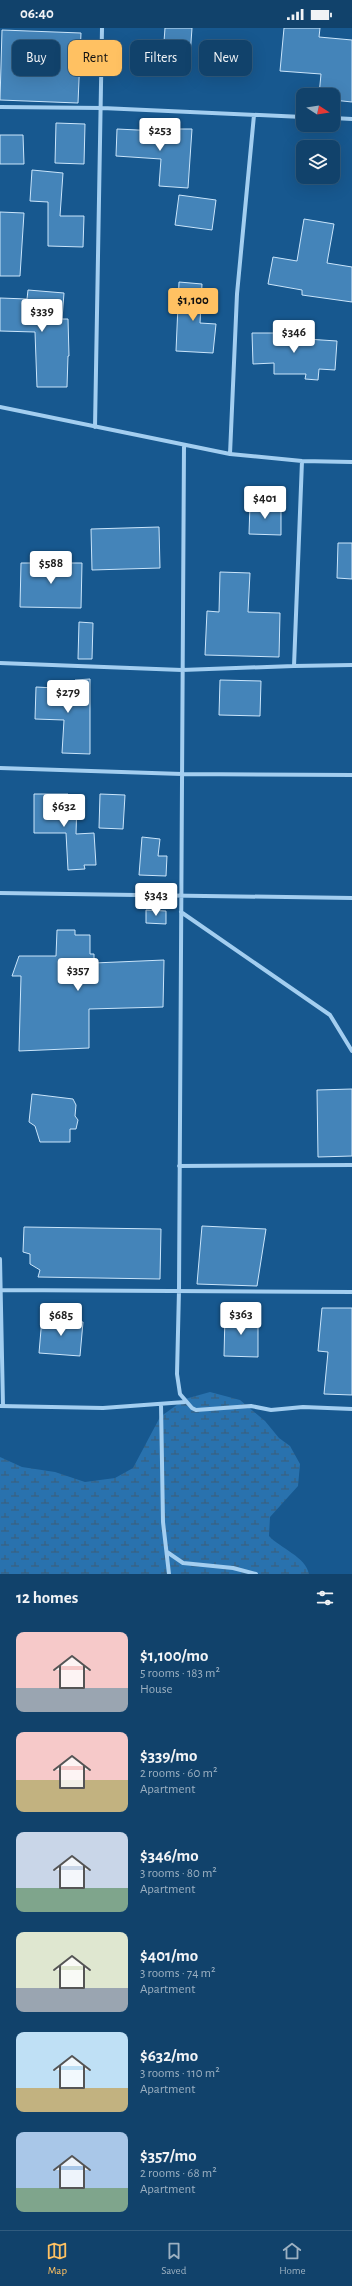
<!DOCTYPE html>
<meta charset="utf-8">
<style>
:root{--surface:#11426b;--page:#1e4d73;--text:#f1f3f6;--muted:#9cb0c1;--line:#305b7e;--accent:#ffc162}
body{margin:0;font-family:"Alegreya Sans",sans-serif;background:var(--page);color:var(--text);height:100vh;display:flex;flex-direction:column;font-size:15px;white-space:nowrap}
*{box-sizing:border-box;margin:0}
p{font-size:13px;color:var(--muted)}
.icon{flex:none;width:22px;height:22px;fill:none;stroke:currentColor;stroke-width:2;stroke-linecap:round;stroke-linejoin:round}
.map{position:relative;height:1546px;overflow:hidden}
.sheet{display:flex;flex-direction:column;background:var(--surface);flex:1}
.sheet>*{flex:none}
.banner{position:absolute;left:12px;top:12px;width:328px;height:36px;display:flex;gap:8px}
.needle{width:26px;rotate:102deg}
.controls{position:absolute;left:296px;top:60px;display:grid;gap:8px}
.controls a{display:grid;place-items:center;width:44px;height:44px;border-radius:8px;background:var(--surface);box-shadow:0 4px 16px #0002,0 0 0 1px var(--line);font-size:20px}
.price{position:absolute;translate:-50% -34px;padding:0 9px;border-radius:4px;background:#fff;color:#222;font-size:13px;line-height:26px;filter:drop-shadow(0 1px 2px #0008)}
.price::after{content:'';position:absolute;left:50%;top:24px;width:12px;height:9px;margin-left:-6px;background:inherit;clip-path:polygon(0 0,100% 0,50% 100%)}
.price.current{background:var(--accent);color:#111}
ul{padding:0;list-style:none}
li{display:flex;align-items:center;gap:12px;height:100px;padding:0 16px}
li span{display:grid;place-items:center;flex:none;width:112px;height:80px;border-radius:8px;color:#555}
li>.icon{margin-inline-start:auto}
span .icon{width:48px;height:48px;fill:#fffc;stroke-width:1}
li b{font-size:17px}
h2{display:flex;justify-content:space-between;align-items:center;height:48px;padding:0 16px;font-size:17px}
.tag{padding:0 14px;border-radius:8px;background:var(--surface);box-shadow:0 4px 16px #0002,0 0 0 1px var(--line);font-size:14px;line-height:36px}
.tag.current{background:var(--accent);color:#111}
.status{display:flex;justify-content:space-between;align-items:center;height:28px;padding:0 20px;background:var(--surface);direction:ltr}
.status svg{height:11px;fill:currentColor}
.dock{display:flex;justify-content:space-around;align-items:center;height:56px;border-top:1px solid var(--line);background:var(--surface);font-size:11px;color:var(--muted)}
.dock a{display:grid;justify-items:center;gap:2px}
.dock .current{color:var(--accent)}
.map>svg:first-child{display:block}
</style>
<div class="status"><b>06:40</b><svg viewBox="0 0 49 12"><path d="M0 12V9h3v3zM5 12V6h3v6zM10 12V3h3v9zM15 12V0h3v12zM26 1h20v11H26zM47 4h2v5h-2z"/></svg></div>
<div class="map">
<svg width="352" height="1546" viewBox="0 0 352 1546">
<defs>
<pattern id="wetland-marsh" width="20" height="14" patternUnits="userSpaceOnUse"><rect width="20" height="14" fill="#2972ae"/><path d="M1 5h8M5 5V1M11 12h8M15 12V8" fill="none" stroke="#3c5d78"/></pattern>
</defs>
<rect width="100%" height="100%" fill="#17588f"/>
<!-- wetland -->
<path fill="url(#wetland-marsh)" d="M210,1364L240,1372L265,1393L279,1410L290,1418L300,1436L298,1458L270,1489L269,1508C280,1520 306,1529 309,1546H0V1429L22,1439L55,1444L85,1454L115,1450L133,1440L160,1389L185,1371Z"/>
<!-- building -->
<path fill="#4484b9" stroke="#cae5fb" d="M165,0H192L189,43L162,41Z
M284,0H320L319,9L352,12V74L333,72V67H319L321,46L280,43Z
M2,2L81,5L78,75L0,72Z
M56,95L85,96L84,136L55,135Z
M117,101L158,103V101H192L188,160L159,158L161,131L116,128Z
M0,107H23L24,136H0Z
M32,142L63,145L60,188H84L83,219L48,218V174L30,173Z
M179,167L216,172L212,202L175,197Z
M0,184L24,185L20,248H0Z
M304,191L334,196L327,235L352,239V274L302,267V262L268,256L273,229L297,233Z
M179,254L202,256L200,295L216,296L213,325L176,323Z
M28,262L64,265L62,291H68L69,328H68L67,359H37L35,304L0,303V270L27,271Z
M252,305H291V310L337,313L335,342L319,341L318,352L305,351L306,346H274V335L253,336Z
M250,476L281,477V507L249,506Z
M159,499L160,540L92,542L91,501Z
M338,515H352V551L337,550Z
M21,535H82L81,580L20,579Z
M220,544L250,545L248,584L280,585L279,629L205,627L207,583L219,584Z
M79,594L93,595L92,631H78Z
M90,651V726L62,725L64,692L35,691L36,659L75,661V652Z
M220,652L261,653L260,688L219,687Z
M34,766H68L67,772H77L76,806L94,805L96,837H84L85,841L68,842L66,805H34Z
M100,766L125,767L123,801L99,800Z
M142,809L160,811L158,828H167L166,848L139,847Z
M146,882L166,883V896L146,895Z
M57,902H75V907H90V926H94V935L164,932L163,979L89,981V1020L19,1023L21,948H12L19,928H56Z
M352,1061V1128L318,1129L317,1062Z
M32,1066L73,1071L76,1077L75,1088L78,1092L76,1101H70V1114H40L35,1098L29,1094Z
M202,1198L266,1201L257,1258L197,1256Z
M24,1199L161,1201L160,1251L38,1249L40,1242L30,1236V1226L23,1224Z
M322,1280H352V1367L324,1366L328,1324L318,1323Z
M225,1287L258,1288V1329L224,1328Z
M42,1290L83,1294L80,1328L39,1325Z"/>
<g fill="none" stroke-linecap="round" stroke-linejoin="round">
<!-- street -->
<path stroke="#a3cef0" stroke-width="4" d="M0,79L102,80L303,89
M333,90L352,91
M0,379L230,426L302,433L352,434
M95,399L102,0
M184,417L179,1262L177,1346L180,1366L192,1380L196,1382L251,1378L271,1382L303,1379L352,1381
M230,426L237,266L254,87
M0,635L182,642L294,638L302,433
M294,638L352,637
M0,740L182,746L352,747
M0,865L352,870
M181,884L330,987L352,1023
M179,1138L352,1137
M0,1231L3,1378
M0,1262L352,1264
M161,1376L163,1494L169,1546
M0,1378L103,1380L185,1374
M167,1524L183,1535L233,1540L256,1546"/>
</g>
</svg>
<div class="controls">
<a><svg class="needle" viewBox="-14 -14 28 28"><path d="M0-13l5 13h-10z" fill="#e53935"/><path d="M0 13l5-13h-10z" fill="#9cb0c1"/></svg></a>
<a><svg class="icon" aria-label="layers" viewBox="0 0 24 24"><path d="M12 4l9 5-9 5-9-5zM3 14l9 5 9-5"/></svg></a>
</div>
<b class="price" style="left:160px;top:124px">$253</b>
<b class="price current" style="left:193px;top:294px">$1,100</b>
<b class="price" style="left:42px;top:305px">$339</b>
<b class="price" style="left:294px;top:326px">$346</b>
<b class="price" style="left:265px;top:492px">$401</b>
<b class="price" style="left:51px;top:557px">$588</b>
<b class="price" style="left:68px;top:686px">$279</b>
<b class="price" style="left:64px;top:800px">$632</b>
<b class="price" style="left:156px;top:889px">$343</b>
<b class="price" style="left:78px;top:964px">$357</b>
<b class="price" style="left:241px;top:1308px">$363</b>
<b class="price" style="left:61px;top:1309px">$685</b>
<div class="banner">
<a class="tag">Buy</a>
<a class="tag current">Rent</a>
<a class="tag">Filters</a>
<a class="tag">New</a>
</div>
</div>
<section class="sheet">
<h2>12 homes<svg class="icon" aria-label="filters" viewBox="0 0 24 24"><path d="M4 7h16M4 17h16"/><circle cx="9" cy="7" r="2"/><circle cx="15" cy="17" r="2"/></svg></h2>
<ul>
<li><span style="background:linear-gradient(#f6c9c9 70%,#9aa5b1 0)"><svg class="icon" aria-label="home" viewBox="0 0 24 24"><path d="M3 11l9-7 9 7M6 9v11h12V9"/></svg></span><div><b>$1,100/mo</b><p>5 rooms · 183 m²</p><p>House</p></div></li>
<li><span style="background:linear-gradient(#f6c9c9 60%,#c2b280 0)"><svg class="icon" aria-label="home" viewBox="0 0 24 24"><path d="M3 11l9-7 9 7M6 9v11h12V9"/></svg></span><div><b>$339/mo</b><p>2 rooms · 60 m²</p><p>Apartment</p></div></li>
<li><span style="background:linear-gradient(#c9d6e8 70%,#7fa58c 0)"><svg class="icon" aria-label="home" viewBox="0 0 24 24"><path d="M3 11l9-7 9 7M6 9v11h12V9"/></svg></span><div><b>$346/mo</b><p>3 rooms · 80 m²</p><p>Apartment</p></div></li>
<li><span style="background:linear-gradient(#dfe7d0 70%,#9aa5b1 0)"><svg class="icon" aria-label="home" viewBox="0 0 24 24"><path d="M3 11l9-7 9 7M6 9v11h12V9"/></svg></span><div><b>$401/mo</b><p>3 rooms · 74 m²</p><p>Apartment</p></div></li>
<li><span style="background:linear-gradient(#bfe0f5 70%,#c2b280 0)"><svg class="icon" aria-label="home" viewBox="0 0 24 24"><path d="M3 11l9-7 9 7M6 9v11h12V9"/></svg></span><div><b>$632/mo</b><p>3 rooms · 110 m²</p><p>Apartment</p></div></li>
<li><span style="background:linear-gradient(#a9c7e8 70%,#7fa58c 0)"><svg class="icon" aria-label="home" viewBox="0 0 24 24"><path d="M3 11l9-7 9 7M6 9v11h12V9"/></svg></span><div><b>$357/mo</b><p>2 rooms · 68 m²</p><p>Apartment</p></div></li>
</ul>
</section>
<nav class="dock">
<a class="current"><svg class="icon" aria-label="map" viewBox="0 0 24 24"><path d="M3 6l6-2 6 2 6-2v14l-6 2-6-2-6 2zM9 4v14M15 6v14"/></svg>Map</a>
<a><svg class="icon" aria-label="saved" viewBox="0 0 24 24"><path d="M7 4h10v16l-5-4-5 4z"/></svg>Saved</a>
<a><svg class="icon" aria-label="home" viewBox="0 0 24 24"><path d="M3 11l9-7 9 7M6 9v11h12V9"/></svg>Home</a>
</nav>
